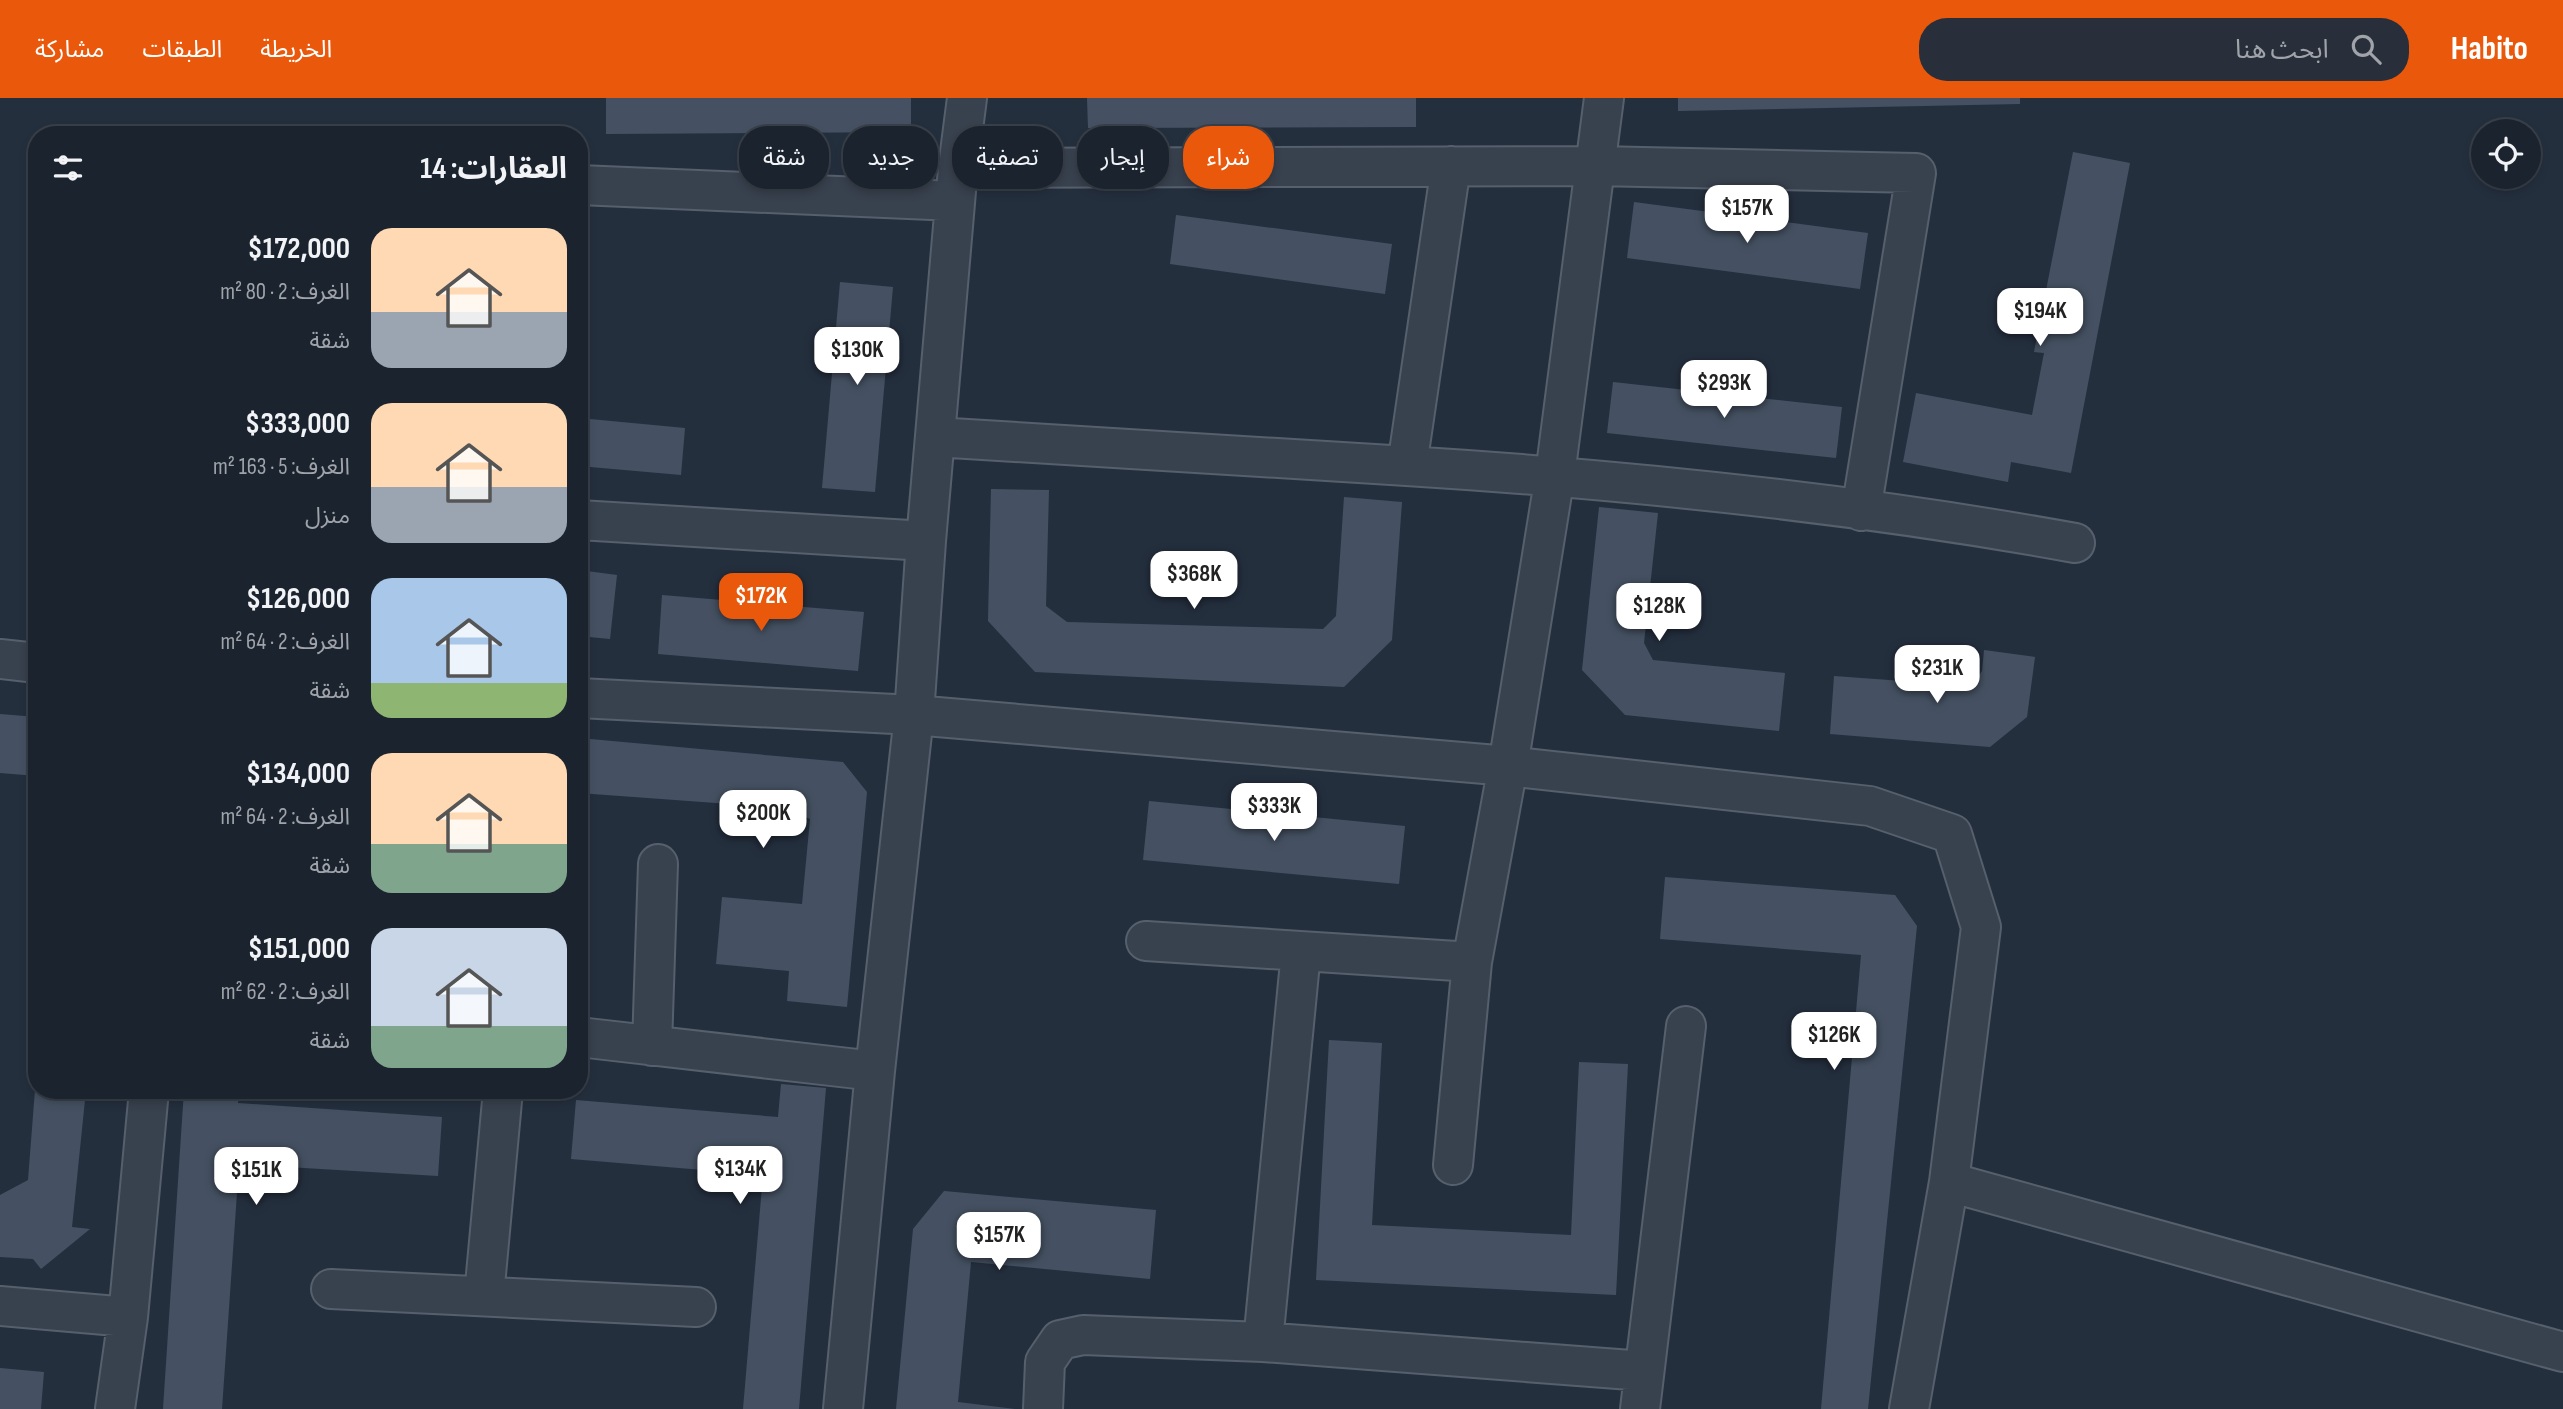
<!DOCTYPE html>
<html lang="ar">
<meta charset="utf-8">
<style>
:root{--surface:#1b232e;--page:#282f3a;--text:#f1f3f6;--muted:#a0a4aa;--line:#39404a;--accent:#ea580c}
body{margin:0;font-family:"Sofia Sans Condensed","Noto Sans Arabic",sans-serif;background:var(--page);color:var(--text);direction:rtl;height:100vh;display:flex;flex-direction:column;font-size:26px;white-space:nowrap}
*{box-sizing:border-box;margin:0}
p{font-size:23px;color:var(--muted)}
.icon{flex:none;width:38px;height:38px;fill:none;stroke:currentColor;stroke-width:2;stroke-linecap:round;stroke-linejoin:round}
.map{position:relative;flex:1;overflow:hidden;direction:ltr}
.sheet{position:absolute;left:28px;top:28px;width:560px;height:973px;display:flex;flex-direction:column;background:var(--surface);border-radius:28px;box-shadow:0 4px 10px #0003,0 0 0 2px var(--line);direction:rtl}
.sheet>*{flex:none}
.top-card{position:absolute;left:609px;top:28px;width:665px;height:63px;direction:rtl;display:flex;gap:14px}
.buttons{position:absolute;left:2471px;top:21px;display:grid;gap:14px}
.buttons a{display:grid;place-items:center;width:70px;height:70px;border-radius:50%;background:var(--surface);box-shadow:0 4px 10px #0003,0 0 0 2px var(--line);font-size:35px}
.price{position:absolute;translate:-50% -60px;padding:0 16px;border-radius:14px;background:#fff;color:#222;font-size:23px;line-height:46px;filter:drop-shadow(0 2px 4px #0008)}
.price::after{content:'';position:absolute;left:50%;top:42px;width:21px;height:16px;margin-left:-10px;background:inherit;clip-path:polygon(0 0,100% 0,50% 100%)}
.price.current{background:var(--accent);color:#fff}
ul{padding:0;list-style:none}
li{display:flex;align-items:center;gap:21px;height:175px;padding:0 21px}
li span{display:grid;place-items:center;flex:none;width:196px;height:140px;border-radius:21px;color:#555}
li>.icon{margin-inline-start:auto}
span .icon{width:84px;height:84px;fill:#fffc;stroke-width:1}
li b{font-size:30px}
h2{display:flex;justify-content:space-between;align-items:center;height:84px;padding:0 21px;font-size:30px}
.tag{padding:0 24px;border-radius:28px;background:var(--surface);box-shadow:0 4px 10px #0003,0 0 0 2px var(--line);font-size:24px;line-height:63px}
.tag.current{background:var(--accent);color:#fff}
header{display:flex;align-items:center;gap:42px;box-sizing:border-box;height:98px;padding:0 35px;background:var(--accent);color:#fff}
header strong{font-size:33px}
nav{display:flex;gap:38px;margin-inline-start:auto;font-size:24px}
.search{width:490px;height:63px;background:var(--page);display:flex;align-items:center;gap:18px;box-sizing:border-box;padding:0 24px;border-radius:28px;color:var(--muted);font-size:26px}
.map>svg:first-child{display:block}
</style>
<header>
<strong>Habito</strong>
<div class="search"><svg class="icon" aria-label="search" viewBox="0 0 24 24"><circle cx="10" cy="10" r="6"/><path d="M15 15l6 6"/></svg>ابحث هنا</div>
<nav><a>الخريطة</a><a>الطبقات</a><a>مشاركة</a></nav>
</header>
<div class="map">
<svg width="2563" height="1311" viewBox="0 0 2563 1311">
<rect width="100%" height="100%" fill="#242f3e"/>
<!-- building -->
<path fill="#455162" d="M606,0H911V34L606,36Z
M1087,0H1416V29L1088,30Z
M1678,0H2020V6L1678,13Z
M2073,54L2130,65L2071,375L2011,364L2008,384L1903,364L1916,295L2032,317L2044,255L2034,254Z
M1634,104L1868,135L1860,191L1627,160Z
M1176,117L1392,146L1385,196L1170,166Z
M840,184L893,189L875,394L822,390Z
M1613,284L1842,309L1836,360L1607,335Z
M579,320L685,330L681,377L579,368Z
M991,391L1049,392L1046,508L1067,524L1323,531L1336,518L1344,399L1402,404L1392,542L1344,589L1035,574L988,523Z
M1599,409L1658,415L1644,545L1653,562L1785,575L1779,633L1625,617L1582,572Z
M579,472L617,477L610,541L579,538Z
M662,497L864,514L858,573L658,556Z
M1984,552L2035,559L2027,619L1990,649L1830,636L1834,578L1971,588L1982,573Z
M0,616L37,619V678L0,675Z
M579,640L843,664L867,694L847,909L787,903L789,873L716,866L722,799L802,806L810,721L784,710L579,695Z
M1149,703L1405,728L1399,786L1143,762Z
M1665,779L1895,797L1917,828L1868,1311H1821L1861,857L1660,841Z
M1329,942L1382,945L1372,1127L1571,1137L1579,964L1628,966L1616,1197L1316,1182Z
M781,986L826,990L799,1311H743L763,1077L571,1061L576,1002L778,1019Z
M35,992H86L72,1129L90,1131L41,1171L33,1161L0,1159V1097L28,1082Z
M184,992H239L238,1005L442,1019L438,1078L239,1066L222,1311H163Z
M944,1093L1156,1112L1150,1181L971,1164L958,1304L1015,1311H896L913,1131Z
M0,1270L44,1274L41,1311H0Z"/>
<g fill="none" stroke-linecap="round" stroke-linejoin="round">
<defs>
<path id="minor" d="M1451,68L1407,368C1630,382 1855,405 2075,445
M958,70L967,0
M579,87L955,103
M935,339L1407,368
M579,422L926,443
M0,561L37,565
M579,600L914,617L1508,668L1870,708L1952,736L1981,829L1949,1084L1909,1311
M1146,843L1472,864
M579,939L875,973
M652,948L658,766
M1453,1067L1472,864L1508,668L1555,377L1604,0
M1949,1084L2563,1254
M331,1191L696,1209
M484,1198L503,992
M0,1208L128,1219
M1263,1244L1301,854
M115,1311L128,1219L149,992
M843,1311L875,973L914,617L926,443L958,70L1597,68L1916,75L1861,413
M1043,1311L1045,1264L1060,1242L1083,1237L1263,1244L1644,1273
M1640,1311L1686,928"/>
</defs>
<!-- minor casing -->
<use href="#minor" stroke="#565f6c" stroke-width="42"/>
<!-- minor -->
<use href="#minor" stroke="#38414e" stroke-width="38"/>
</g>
</svg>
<div class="buttons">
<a><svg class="icon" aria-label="locate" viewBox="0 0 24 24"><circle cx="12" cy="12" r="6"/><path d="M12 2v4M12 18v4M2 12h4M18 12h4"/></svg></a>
</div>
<b class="price" style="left:1747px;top:147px">$157K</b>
<b class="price" style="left:2040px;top:250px">$194K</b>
<b class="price" style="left:857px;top:289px">$130K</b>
<b class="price" style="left:1724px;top:322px">$293K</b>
<b class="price" style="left:1194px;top:513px">$368K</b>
<b class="price current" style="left:761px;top:535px">$172K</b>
<b class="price" style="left:1659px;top:545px">$128K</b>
<b class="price" style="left:1937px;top:607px">$231K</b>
<b class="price" style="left:1274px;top:745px">$333K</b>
<b class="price" style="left:763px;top:752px">$200K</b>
<b class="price" style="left:1834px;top:974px">$126K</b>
<b class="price" style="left:740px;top:1108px">$134K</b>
<b class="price" style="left:256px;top:1109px">$151K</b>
<b class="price" style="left:999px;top:1174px">$157K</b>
<div class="top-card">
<a class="tag current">شراء</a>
<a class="tag">إيجار</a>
<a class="tag">تصفية</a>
<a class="tag">جديد</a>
<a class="tag">شقة</a>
</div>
<section class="sheet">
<h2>العقارات: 14<svg class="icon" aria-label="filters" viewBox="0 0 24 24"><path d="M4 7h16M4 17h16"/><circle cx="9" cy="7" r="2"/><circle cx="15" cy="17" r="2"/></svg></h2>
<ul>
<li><span style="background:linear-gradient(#ffd9b3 60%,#9aa5b1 0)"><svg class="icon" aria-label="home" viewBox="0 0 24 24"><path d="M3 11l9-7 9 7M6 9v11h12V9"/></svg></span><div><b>$172,000</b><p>الغرف: 2 · 80 m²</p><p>شقة</p></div></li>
<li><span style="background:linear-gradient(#ffd9b3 60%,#9aa5b1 0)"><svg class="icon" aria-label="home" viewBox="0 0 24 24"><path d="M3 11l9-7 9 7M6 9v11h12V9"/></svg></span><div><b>$333,000</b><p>الغرف: 5 · 163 m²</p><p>منزل</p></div></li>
<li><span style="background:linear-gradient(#a9c7e8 75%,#8fb573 0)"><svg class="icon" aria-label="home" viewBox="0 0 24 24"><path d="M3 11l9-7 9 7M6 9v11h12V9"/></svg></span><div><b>$126,000</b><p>الغرف: 2 · 64 m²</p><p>شقة</p></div></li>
<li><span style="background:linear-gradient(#ffd9b3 65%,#7fa58c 0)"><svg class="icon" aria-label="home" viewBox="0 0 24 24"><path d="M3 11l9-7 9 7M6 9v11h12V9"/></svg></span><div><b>$134,000</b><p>الغرف: 2 · 64 m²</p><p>شقة</p></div></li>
<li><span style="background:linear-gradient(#c9d6e8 70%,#7fa58c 0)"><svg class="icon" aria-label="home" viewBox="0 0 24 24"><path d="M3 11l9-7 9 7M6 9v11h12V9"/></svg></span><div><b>$151,000</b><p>الغرف: 2 · 62 m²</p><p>شقة</p></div></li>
</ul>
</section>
</div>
